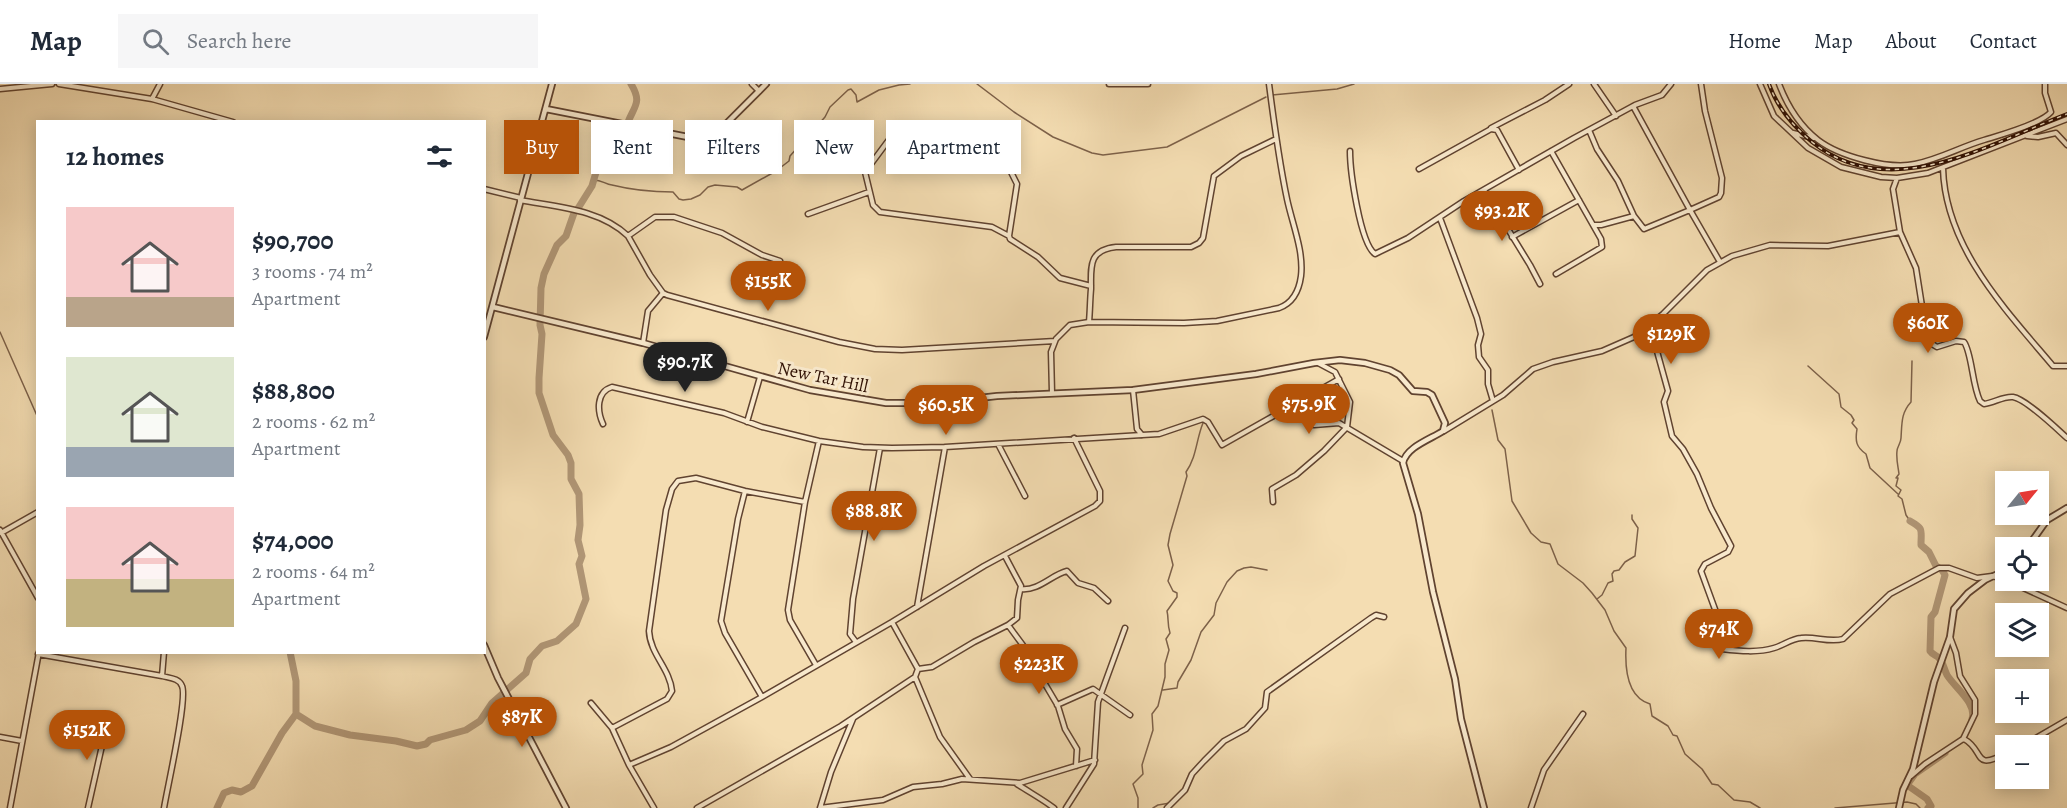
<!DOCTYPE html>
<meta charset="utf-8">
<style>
:root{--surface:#fff;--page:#f6f6f7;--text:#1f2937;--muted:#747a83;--line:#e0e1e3;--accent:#b45309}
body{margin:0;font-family:Alegreya,serif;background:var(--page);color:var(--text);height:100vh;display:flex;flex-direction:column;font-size:22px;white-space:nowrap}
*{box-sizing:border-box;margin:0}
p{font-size:20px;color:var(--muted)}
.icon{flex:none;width:33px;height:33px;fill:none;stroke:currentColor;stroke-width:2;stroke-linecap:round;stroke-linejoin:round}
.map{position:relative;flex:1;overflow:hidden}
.drawer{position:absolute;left:36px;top:36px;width:450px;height:534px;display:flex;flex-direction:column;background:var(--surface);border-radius:0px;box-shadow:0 3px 15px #0003}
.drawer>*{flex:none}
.banner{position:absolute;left:504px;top:36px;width:570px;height:54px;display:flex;gap:12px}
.needle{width:39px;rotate:60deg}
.tools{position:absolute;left:1995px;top:387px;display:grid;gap:12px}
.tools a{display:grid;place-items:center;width:54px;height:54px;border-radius:0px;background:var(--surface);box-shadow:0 3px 15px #0003;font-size:30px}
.price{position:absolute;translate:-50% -51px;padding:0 14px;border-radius:21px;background:var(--accent);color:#fff;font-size:20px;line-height:39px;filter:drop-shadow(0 2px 3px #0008)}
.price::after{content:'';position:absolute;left:50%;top:36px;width:18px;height:14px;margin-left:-9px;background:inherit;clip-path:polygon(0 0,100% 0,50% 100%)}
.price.selected{background:#222;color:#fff}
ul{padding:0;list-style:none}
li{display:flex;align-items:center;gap:18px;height:150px;padding:0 30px}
li span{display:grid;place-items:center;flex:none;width:168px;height:120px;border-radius:0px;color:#555}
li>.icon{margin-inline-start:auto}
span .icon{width:72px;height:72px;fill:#fffc;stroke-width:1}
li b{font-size:26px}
h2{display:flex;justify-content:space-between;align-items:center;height:72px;padding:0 30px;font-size:26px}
.tag{padding:0 21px;border-radius:0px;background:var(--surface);box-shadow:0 3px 15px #0003;font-size:21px;line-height:54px}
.tag.selected{background:var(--accent);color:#fff}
header{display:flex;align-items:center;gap:36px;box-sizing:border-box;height:84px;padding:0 30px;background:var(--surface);border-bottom:2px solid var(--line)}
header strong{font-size:28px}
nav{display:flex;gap:33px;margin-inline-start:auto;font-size:21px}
.search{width:420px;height:54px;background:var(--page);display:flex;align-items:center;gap:15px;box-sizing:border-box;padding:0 21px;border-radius:0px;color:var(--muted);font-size:22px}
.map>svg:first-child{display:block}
</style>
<header>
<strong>Map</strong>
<div class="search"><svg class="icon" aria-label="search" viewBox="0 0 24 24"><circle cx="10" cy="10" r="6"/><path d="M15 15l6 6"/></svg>Search here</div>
<nav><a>Home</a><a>Map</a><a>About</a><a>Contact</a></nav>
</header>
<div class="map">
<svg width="2067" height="724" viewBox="0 0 2067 724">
<rect width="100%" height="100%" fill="#f4ddb2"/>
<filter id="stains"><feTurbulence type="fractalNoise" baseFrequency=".00333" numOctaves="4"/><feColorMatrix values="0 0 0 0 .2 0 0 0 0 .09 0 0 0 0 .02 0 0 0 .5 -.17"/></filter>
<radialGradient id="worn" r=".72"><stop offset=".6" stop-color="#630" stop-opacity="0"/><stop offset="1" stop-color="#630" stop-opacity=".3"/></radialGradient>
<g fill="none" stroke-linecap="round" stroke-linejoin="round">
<!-- stream -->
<path stroke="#7d6149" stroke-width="1.5" d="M977,0L1014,28L1053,53L1092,69L1103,71L1167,63L1266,13
M1272,11L1337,5L1354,0
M594,96C602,96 605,100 612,101C632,106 653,108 673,108L679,115L683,116L691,115L700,111L708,103L715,101L737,103L742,106L776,87L789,77L790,72L825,33L830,23L848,6L851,5L856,11L857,18L879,6L899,1L910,0
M0,248L38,334
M1808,282L1839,310L1841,323L1851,331L1854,336L1852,339L1857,345C1855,357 1856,363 1866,370L1870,384L1898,410
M1492,326L1498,356L1505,365L1512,417L1531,449L1541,458L1550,460L1558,480L1583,499L1592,509L1605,526L1614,547L1626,564C1625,584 1627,613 1650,620L1652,632L1668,642L1673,651L1677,652L1685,670L1702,685L1712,700L1718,701L1734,716L1750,718L1760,724
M1910,437L1906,431L1902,415L1898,412L1901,406L1896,402L1898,394H1896L1899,390C1898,382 1896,375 1897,367C1897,363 1901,359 1901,354C1902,339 1901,329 1911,318L1912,277
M1597,515L1602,511L1608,499L1613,497L1612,490L1614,487L1619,486L1625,478L1635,472L1638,444L1632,435V431
M1163,606L1177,604L1178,598L1191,576L1201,548L1214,531L1216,519L1227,498L1237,487L1244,484L1251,483L1267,486
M1138,724V714L1133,700L1143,690L1142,681L1153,646L1152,630L1158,622L1165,593V580L1169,566L1166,555L1170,549C1167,540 1169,535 1167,527L1177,513V509L1173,507L1168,497L1173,481L1168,461L1170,450L1187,392L1186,388C1197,372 1196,356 1203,339
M1153,724L1158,721L1170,719
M1835,724L1907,718L1916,720L1920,724"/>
<!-- river -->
<path stroke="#b19777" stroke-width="7" d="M628,38C635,21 642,18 631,0
M577,126L592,102L599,78L619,62L627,45
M1910,437C1924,445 1921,445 1921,461L1929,468L1936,482L1942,486L1945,491L1935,528L1931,533L1930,567C1932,570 1935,571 1938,573C1943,577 1944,585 1947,591C1955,604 1977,619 1972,635
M296,630L315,642L350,651L396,657L417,662L426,660L430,656L466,646L480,637L492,619L526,589L530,575L542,562L557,557L576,540L586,515L579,480L582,472L578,456L580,441L579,410L571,395V379L568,371L553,351L539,309V294L542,250L540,241L541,204L544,190L557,161L566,152L574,129
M217,724L224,709L232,706L241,708L252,702L282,649L296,630V597L290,568
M1928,724L1931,722L1927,715L1907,701L1915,690L1945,669"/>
<defs>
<path id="minor" d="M59,0L152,15L233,38
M752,0L759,7
M1109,0H1148
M1594,0L1616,32
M1701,0L1705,27L1722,94L1721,109L1719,113L1690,126L1720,178
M1760,0L1774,32L1808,64L1841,83L1881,93L1897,94L1928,89L2067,35
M1779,0C1787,21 1800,42 1818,56C1839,72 1889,86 1915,80C1940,75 1960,63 1984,56C2000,51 2041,40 2051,28L2045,9V0
M0,5L52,0
M152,15L160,0
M1633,22L1690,126L1644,145L1634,132
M1491,44L1545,16L1569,0
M1589,46L1597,65L1618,97L1634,132L1601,141H1594
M1793,49L1814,54
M2027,52L2038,53L2056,49L2067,61
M1350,67C1350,87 1360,159 1375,170L1408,154L1464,117L1574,54L1635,21L1662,11L1671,0
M1551,67L1601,155L1602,163L1556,190
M1943,84C1945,163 2005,225 2053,282H2067
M1419,85L1491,45L1497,46L1519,86
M1897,94L1893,105L1900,148L1916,184L1922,222L1932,260L1937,263L1956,257L1964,258C1972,269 1972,301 1980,317L1984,320C1994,319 2003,312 2013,313C2026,315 2056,344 2067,354
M484,105L521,114
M1484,106L1530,181L1540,200
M520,116C557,123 600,125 628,152L650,191L663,209L667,211L839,258L875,265L902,266L1055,257
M808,130L869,108
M1440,134L1477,234L1481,250L1478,261L1479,273L1488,286V300L1493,317
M628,152L655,133H674L722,149L762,171L780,177
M1009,152L1017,100L1007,80L998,72L942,63L899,52L888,57L865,88L873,121L880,128L992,143L1009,152L1010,155L1038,173L1060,194L1091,202
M1512,153L1579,116
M1089,238C1090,227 1090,216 1091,205C1091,183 1088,166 1116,163H1191L1199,159L1203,154L1214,92L1241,72L1276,55
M1650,242L1668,307L1664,318L1672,352L1683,365L1697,390L1711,424L1731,462L1728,468L1705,480L1701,487L1720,539V562L1722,565C1739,567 1758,569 1774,564C1784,561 1791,555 1801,554C1815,552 1829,559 1843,555L1890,510L1939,484H1949L1977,494L1992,492L2006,496
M643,259L648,227L663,209
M1133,306L1137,345L1142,351
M1052,309L1051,268L1056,255L1070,241L1089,238L1184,239L1217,237L1279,224C1293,219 1299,207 1301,192C1304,167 1292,139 1287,115C1279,77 1274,39 1269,0
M1301,317L1314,341L1339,339L1403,377
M747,338L760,293
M603,340C597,327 596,308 612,303L724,329L762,343L819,357L863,363L892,364L945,363L1142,351L1159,350L1203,335L1208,338L1222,361L1339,295
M1444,347L1503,311L1533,285L1553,278L1602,267L1634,253L1663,230L1707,186L1732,172L1770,161L1828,162L1900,148
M998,360L1025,412
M745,407L738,435L721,537L725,549L762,613
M1273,418L1272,405L1296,391L1324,367L1347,343L1350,318L1335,288L1318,279
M0,446L38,514
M1,449L38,428
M2006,496L2067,524
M1021,505C1039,507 1051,491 1067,487L1078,499L1094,504L1108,517
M917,523L945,363
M1008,541L1025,564L1035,589L1045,600L1058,622L1065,645L1077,665L1076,682
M856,558L850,550L853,515L880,364
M38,570L162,592C169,594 179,594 182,602C188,614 167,705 164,724
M816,581L790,536L788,526L805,418L819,357
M918,585L932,583L974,558L1008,541L1017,534L1018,516L1021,502L1005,472
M162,592L164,568
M915,593L940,653L970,695
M591,619L612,644L629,681L654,724
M1057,621L1093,605L1130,631
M612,644L667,615L672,607C670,585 650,570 649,547L666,426L672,405L678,397L696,394L745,407L805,418
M0,653L22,657
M1964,655C1985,666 1972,688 2006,669
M2022,662L2067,636
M629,681L671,663L762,613L892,538L984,482L1095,422L1100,417V407L1074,354
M1911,692L1925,680L1963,655L1975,630V616L1960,592L1956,569L1950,553
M1017,700C1029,708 1042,715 1054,724
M10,724L39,568
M88,724L108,635
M697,724L841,642L915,593L918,585L892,538
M820,724L883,716L913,703L942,700L962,695L1020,699L1095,676
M820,724L831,688L853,635
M1066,724L1094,680L1098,618L1125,544
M1167,724L1185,706L1192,690L1204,677L1224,657L1246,645L1265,624L1267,608L1371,534L1376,531L1384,533
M1531,724L1544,686L1583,630"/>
<path id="tertiary" d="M546,25L703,56L717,49L766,0
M493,223L643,259L810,306L886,319H934L997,312L1133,306L1256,290L1314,279L1340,276L1365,279L1390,286L1399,291L1413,307L1427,308L1432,311L1445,339L1443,347C1431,355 1406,363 1403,379L1418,430L1433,508L1455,595L1461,635L1484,724
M484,253L552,0
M2027,464L2047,436L2067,424
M484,561L498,594L566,724
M1899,724L1903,706L1913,685L1934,598L1950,553L1954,525L1968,509L1985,496L2006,486"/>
</defs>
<!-- minor casing -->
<use href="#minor" stroke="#604330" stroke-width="7"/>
<!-- tertiary casing -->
<use href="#tertiary" stroke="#604330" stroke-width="8"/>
<!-- minor -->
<use href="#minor" stroke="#f8e9cd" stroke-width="4"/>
<!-- tertiary -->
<use href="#tertiary" stroke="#f8e9cd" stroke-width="4.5"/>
<defs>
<path id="rail" d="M1769,0C1777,23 1794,43 1812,58C1890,121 1988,60 2067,30"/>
</defs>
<!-- rail casing -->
<use href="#rail" stroke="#2f1004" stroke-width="4"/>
<!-- rail -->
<use href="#rail" stroke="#f8e9cd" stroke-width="1.5" stroke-dasharray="4.5" stroke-linecap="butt"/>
</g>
<g text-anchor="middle" stroke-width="6" stroke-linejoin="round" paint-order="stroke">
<!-- street labels -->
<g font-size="18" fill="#2f1004" stroke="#f8e9cd">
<text transform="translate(823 293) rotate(12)" y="6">New Tar Hill</text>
</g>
</g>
<rect width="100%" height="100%" filter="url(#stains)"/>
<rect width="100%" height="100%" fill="url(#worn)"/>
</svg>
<div class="tools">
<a><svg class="needle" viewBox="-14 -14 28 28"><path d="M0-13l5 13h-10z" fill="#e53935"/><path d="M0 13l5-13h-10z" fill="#747a83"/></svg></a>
<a><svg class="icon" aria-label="locate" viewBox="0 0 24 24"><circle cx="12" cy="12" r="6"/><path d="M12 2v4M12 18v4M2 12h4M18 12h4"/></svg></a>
<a><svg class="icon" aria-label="layers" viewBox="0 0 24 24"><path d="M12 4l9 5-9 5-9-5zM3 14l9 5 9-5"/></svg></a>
<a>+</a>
<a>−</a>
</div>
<b class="price" style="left:1502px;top:158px">$93.2K</b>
<b class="price" style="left:768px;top:228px">$155K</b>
<b class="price" style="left:1928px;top:270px">$60K</b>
<b class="price" style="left:1671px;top:281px">$129K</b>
<b class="price selected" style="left:685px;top:309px">$90.7K</b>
<b class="price" style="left:1309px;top:351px">$75.9K</b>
<b class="price" style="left:946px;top:352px">$60.5K</b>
<b class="price" style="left:874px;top:458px">$88.8K</b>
<b class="price" style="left:1719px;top:576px">$74K</b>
<b class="price" style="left:1039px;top:611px">$223K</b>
<b class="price" style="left:522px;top:664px">$87K</b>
<b class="price" style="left:87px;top:677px">$152K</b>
<div class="banner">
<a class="tag selected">Buy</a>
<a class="tag">Rent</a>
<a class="tag">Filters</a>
<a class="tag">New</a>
<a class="tag">Apartment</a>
</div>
<section class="drawer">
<h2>12 homes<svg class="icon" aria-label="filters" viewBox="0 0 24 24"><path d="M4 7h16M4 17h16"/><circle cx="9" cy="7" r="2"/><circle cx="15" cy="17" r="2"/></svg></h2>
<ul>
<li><span style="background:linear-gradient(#f6c9c9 75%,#b9a48a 0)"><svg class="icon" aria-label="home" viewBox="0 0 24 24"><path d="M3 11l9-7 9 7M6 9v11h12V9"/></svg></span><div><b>$90,700</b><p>3 rooms · 74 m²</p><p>Apartment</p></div></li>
<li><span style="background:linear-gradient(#dfe7d0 75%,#9aa5b1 0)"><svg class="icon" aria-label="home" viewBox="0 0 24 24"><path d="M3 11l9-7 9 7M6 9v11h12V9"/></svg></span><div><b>$88,800</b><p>2 rooms · 62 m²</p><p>Apartment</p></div></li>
<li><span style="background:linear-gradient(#f6c9c9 60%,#c2b280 0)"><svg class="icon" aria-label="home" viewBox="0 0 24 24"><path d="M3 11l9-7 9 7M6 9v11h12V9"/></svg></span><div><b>$74,000</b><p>2 rooms · 64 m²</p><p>Apartment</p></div></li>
</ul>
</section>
</div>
